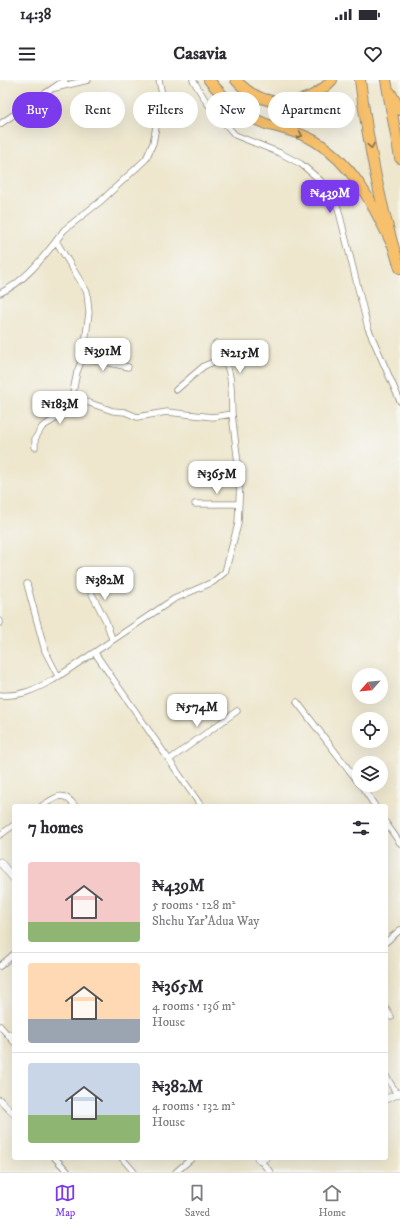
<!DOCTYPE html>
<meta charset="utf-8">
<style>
:root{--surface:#fff;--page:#f7f7f7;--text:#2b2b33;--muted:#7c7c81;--line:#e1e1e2;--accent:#7c3aed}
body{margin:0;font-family:"IM FELL DW Pica",serif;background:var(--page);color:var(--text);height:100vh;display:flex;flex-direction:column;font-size:15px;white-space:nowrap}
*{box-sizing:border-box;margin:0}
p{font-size:13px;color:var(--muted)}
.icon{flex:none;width:22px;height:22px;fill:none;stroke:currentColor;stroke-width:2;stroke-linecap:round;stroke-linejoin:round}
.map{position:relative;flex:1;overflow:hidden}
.sheet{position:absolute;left:12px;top:724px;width:376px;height:356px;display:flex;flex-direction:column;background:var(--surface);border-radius:4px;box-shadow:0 4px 16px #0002}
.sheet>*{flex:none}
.guide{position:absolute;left:12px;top:12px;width:376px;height:36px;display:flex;gap:8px}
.needle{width:26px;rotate:243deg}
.buttons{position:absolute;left:352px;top:588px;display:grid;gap:8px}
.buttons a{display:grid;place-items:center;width:36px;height:36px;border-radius:50%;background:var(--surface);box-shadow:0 4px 16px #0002;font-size:20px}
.price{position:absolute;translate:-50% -34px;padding:0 9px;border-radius:8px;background:#fff;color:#222;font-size:13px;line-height:26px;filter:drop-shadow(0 1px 2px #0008)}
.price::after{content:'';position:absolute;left:50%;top:24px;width:12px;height:9px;margin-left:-6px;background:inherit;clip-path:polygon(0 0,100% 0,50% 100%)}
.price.active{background:var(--accent);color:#fff}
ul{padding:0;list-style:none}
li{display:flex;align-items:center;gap:12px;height:100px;padding:0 16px}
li+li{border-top:1px solid var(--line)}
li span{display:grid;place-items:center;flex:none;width:112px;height:80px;border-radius:4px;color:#555}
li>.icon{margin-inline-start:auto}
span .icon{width:48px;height:48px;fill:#fffc;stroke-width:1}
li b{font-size:17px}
h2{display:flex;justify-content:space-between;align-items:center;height:48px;padding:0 16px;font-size:17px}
.tag{padding:0 14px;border-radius:18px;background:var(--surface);box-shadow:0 4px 16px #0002;font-size:14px;line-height:36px}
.tag.active{background:var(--accent);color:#fff}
.status{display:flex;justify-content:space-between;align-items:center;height:28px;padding:0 20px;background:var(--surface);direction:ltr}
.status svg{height:11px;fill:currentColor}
header{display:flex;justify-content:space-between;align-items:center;height:52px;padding:0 16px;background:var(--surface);font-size:18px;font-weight:800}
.dock{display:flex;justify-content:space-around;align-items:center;height:56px;border-top:1px solid var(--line);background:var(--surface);font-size:11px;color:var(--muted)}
.dock a{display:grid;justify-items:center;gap:2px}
.dock .active{color:var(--accent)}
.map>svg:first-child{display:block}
</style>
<div class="status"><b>14:38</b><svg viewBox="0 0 49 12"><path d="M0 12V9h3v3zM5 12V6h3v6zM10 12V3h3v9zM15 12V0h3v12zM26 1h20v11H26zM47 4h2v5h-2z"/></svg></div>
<header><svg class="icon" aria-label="menu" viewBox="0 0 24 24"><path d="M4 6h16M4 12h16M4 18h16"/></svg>Casavia<svg class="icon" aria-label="heart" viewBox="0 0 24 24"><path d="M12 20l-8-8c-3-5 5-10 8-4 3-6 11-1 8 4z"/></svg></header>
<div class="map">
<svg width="400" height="1092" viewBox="0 0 400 1092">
<rect width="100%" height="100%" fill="#f6f6f2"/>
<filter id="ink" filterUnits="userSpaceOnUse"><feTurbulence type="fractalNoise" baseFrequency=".025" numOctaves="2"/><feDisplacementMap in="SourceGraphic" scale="8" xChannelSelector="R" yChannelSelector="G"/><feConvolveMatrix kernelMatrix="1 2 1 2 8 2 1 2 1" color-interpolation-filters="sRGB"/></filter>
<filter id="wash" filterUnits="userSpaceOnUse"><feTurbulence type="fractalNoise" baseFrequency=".012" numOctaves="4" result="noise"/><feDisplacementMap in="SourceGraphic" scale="16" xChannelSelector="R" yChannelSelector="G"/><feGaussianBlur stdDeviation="0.9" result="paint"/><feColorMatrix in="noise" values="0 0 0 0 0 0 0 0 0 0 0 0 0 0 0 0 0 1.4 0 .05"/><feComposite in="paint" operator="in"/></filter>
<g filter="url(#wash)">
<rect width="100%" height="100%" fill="#eee7ce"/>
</g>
<g filter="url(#ink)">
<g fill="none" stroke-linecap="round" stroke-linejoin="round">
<defs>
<path id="minor" d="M193,0L207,23L235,55L280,73L301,84L320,100L338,128L368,248L400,321
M55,8L88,0
M0,44L65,0
M0,213C23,203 41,180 56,161
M216,263C233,291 231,302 232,334
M83,277L128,287
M176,310L204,286L225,277
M35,367V359L42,347L55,339L72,317L77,292L83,277L89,233L87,212L56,161L64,150L102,120L146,79L153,63L162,14L159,0
M195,424H239
M80,491L106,541L112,559
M27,504L45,571L58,596
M0,541V543
M95,573L201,726
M0,615C20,617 36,609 53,600L174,519L213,502L225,492L238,444L240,400L232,334L213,337L167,332L137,337L125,332L113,331L72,317
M297,622L359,703
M169,680L237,631
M361,705L375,726
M42,726C57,716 63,710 75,726
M386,743L400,763
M0,755L14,745
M386,862L400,850
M0,886L14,874
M386,929L391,937
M0,946L9,956L14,952
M9,956L14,962
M386,996L397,1014
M0,1020L14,1034
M55,1078L68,1092
M122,1078L134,1092
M260,1080L270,1092
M176,1092L192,1078"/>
<path id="tertiary" d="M0,782L14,799
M386,1019L400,1013
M258,1078L260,1080L265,1078"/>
<path id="motorway" d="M209,0C225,20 242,35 266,44C283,49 300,52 315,61C354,85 372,123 391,162
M236,0C262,30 306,29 332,0
M360,0C368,63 380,127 400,188
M386,0L400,78
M390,12L400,30"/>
</defs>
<!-- minor casing -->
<use href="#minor" stroke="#8c897c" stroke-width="7"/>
<!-- tertiary casing -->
<use href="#tertiary" stroke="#8c897c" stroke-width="8"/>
<!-- motorway casing -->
<use href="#motorway" stroke="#8c897c" stroke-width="12"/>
<!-- minor -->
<use href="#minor" stroke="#fff" stroke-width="5.5"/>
<!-- tertiary -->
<use href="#tertiary" stroke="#fff" stroke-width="7"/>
<!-- motorway -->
<use href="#motorway" stroke="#f7c06c" stroke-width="10"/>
</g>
<!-- one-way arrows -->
<defs><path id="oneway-chevron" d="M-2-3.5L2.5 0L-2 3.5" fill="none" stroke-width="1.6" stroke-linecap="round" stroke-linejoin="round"/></defs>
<g stroke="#876e48">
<use href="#oneway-chevron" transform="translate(300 55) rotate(24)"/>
<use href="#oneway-chevron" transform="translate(371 66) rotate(79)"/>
</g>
</g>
</svg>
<div class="buttons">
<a><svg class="needle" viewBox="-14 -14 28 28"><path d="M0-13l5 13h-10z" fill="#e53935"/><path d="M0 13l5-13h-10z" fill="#7c7c81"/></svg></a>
<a><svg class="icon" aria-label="locate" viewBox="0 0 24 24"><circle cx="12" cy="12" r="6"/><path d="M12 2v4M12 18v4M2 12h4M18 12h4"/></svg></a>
<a><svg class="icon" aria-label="layers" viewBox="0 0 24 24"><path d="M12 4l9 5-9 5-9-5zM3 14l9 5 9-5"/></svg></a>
</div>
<b class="price active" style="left:330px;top:134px">₦439M</b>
<b class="price" style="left:103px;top:292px">₦391M</b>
<b class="price" style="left:240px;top:294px">₦215M</b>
<b class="price" style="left:60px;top:345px">₦183M</b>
<b class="price" style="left:217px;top:415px">₦365M</b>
<b class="price" style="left:105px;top:521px">₦382M</b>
<b class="price" style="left:197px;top:648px">₦574M</b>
<div class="guide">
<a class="tag active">Buy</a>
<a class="tag">Rent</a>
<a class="tag">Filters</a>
<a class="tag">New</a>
<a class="tag">Apartment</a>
</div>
<section class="sheet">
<h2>7 homes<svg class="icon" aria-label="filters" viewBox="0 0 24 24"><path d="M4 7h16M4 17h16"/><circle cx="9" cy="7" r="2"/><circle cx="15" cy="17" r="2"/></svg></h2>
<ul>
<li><span style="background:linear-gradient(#f6c9c9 75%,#8fb573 0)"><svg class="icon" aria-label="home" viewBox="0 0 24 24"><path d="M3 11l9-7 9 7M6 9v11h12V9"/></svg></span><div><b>₦439M</b><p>5 rooms · 128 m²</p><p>Shehu Yar'Adua Way</p></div></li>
<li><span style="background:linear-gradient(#ffd9b3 70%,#9aa5b1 0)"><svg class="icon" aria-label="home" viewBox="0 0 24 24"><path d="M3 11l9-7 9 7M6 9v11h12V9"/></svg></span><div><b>₦365M</b><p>4 rooms · 136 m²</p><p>House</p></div></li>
<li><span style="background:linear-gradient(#c9d6e8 65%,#8fb573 0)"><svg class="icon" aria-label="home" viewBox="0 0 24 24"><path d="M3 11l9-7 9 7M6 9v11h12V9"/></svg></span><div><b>₦382M</b><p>4 rooms · 132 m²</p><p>House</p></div></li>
</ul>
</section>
</div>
<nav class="dock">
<a class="active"><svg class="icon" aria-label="map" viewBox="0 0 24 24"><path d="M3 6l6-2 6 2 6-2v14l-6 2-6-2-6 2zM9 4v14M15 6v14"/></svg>Map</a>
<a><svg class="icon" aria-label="saved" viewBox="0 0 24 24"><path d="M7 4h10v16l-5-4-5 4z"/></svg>Saved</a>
<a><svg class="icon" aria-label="home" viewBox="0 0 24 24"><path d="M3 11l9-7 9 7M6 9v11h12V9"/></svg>Home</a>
</nav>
